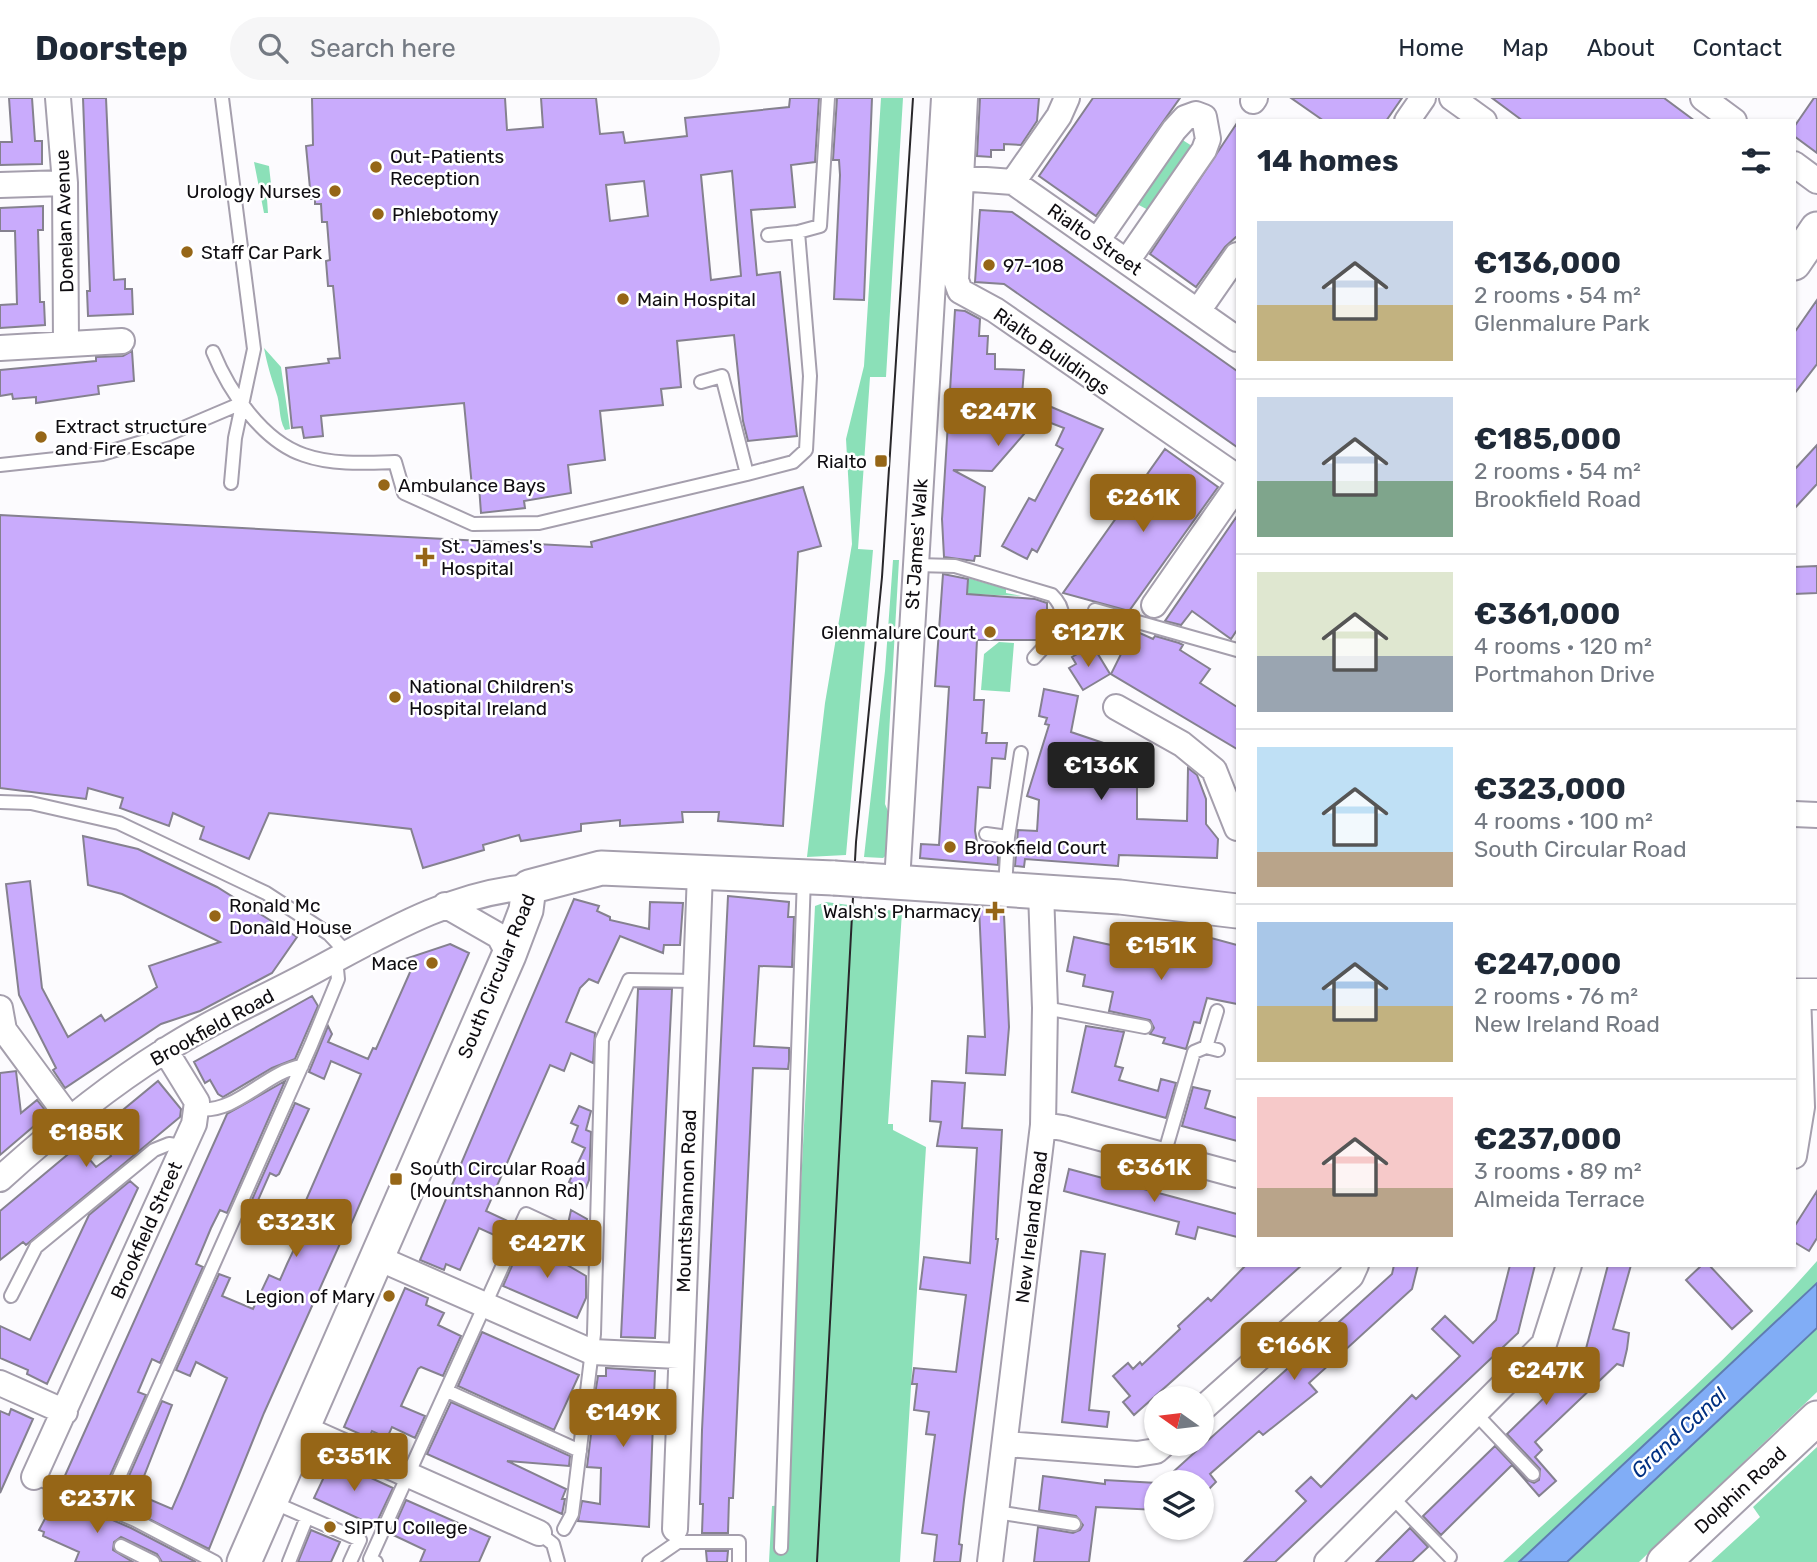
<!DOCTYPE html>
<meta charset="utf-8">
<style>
:root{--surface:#fff;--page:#f6f6f7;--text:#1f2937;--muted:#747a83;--line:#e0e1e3;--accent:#966617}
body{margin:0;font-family:Rubik,sans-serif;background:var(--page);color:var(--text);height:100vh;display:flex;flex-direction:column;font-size:26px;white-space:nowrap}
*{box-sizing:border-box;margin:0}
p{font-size:23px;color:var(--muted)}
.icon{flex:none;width:38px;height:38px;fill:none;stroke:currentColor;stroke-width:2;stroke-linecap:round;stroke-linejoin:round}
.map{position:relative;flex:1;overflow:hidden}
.sheet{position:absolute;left:1236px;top:21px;width:560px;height:1148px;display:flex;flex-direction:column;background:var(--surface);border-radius:0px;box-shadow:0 2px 5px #0004}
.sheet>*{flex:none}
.needle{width:46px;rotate:284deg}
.buttons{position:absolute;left:1144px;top:1288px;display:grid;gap:14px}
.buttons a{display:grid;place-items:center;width:70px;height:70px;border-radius:50%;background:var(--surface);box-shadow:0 2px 5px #0004;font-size:35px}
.price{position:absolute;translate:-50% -60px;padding:0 16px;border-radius:7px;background:var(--accent);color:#fff;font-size:23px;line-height:46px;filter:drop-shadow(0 2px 4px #0008)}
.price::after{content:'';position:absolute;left:50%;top:42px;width:21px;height:16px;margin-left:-10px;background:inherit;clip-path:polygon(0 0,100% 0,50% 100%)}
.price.selected{background:#222;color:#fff}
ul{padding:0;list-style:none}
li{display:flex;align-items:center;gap:21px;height:175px;padding:0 21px}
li+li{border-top:2px solid var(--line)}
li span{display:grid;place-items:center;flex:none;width:196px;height:140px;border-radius:0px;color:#555}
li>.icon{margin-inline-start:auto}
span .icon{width:84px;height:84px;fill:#fffc;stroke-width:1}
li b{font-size:30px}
h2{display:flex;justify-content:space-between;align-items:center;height:84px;padding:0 21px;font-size:30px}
header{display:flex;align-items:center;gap:42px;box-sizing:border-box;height:98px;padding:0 35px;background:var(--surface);border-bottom:2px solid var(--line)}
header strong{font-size:33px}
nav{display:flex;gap:38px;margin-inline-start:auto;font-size:24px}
.search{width:490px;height:63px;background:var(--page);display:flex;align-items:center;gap:18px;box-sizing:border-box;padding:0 24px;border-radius:38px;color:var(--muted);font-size:26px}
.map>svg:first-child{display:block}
</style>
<header>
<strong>Doorstep</strong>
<div class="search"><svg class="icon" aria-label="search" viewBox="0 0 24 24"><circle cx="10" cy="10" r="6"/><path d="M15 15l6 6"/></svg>Search here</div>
<nav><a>Home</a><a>Map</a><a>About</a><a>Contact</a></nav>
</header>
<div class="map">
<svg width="1817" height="1464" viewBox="0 0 1817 1464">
<rect width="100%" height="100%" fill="#fcfbfe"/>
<!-- green -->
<path fill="#8be0b8" d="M881,0H903L886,279H870L858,451L873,452L846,757L807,759L825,605L852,446L846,341L864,268Z
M1181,41L1192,48L1150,113L1137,106Z
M254,64L269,68L271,86L266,87L268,115H264Z
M264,250L281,269L290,331L285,332C278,319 281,307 276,294C271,279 267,266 264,250Z
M893,462H899L885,706L890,718L889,755L883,760L864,759L885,573Z
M968,480L1006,491V495L1022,498L967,496Z
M999,544L1014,545L1010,594L981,592L984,556Z
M826,804L902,814L888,1026H893V1032L926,1049L900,1464H769L772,1408L785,1407L815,808Z
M1817,1163V1185L1519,1464H1503C1609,1365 1721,1272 1817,1163Z
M1817,1230V1294L1639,1464H1567Z
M1817,1349V1464H1711L1760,1419L1753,1409Z"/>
<!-- water -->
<path fill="#81adf6" stroke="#5f7db1" stroke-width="2" d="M1817,1185V1230L1567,1464H1519Z"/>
<!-- building -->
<path fill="#c9abfc" stroke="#85818f" stroke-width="2" fill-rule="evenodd" d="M9,0H32L35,43H42V66L0,67V44H12Z
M83,0H106L114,182L125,181V191H132L133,216L88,218L87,193H90Z
M312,0H505L507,32L543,29L541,0H596L600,36L623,34L625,45L687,38L685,20L789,9L790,0H819L815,64L791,67L795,109L751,112L757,177L780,174L797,338L748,343L743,323L734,237L677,243L681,289L661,291L663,307L600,313L605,362L568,367L571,395L524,403L525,410L481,415L479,388L472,389L464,305L321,318L323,338L304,340L302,329L292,330L286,270L329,265L328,261L340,260L333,188H328L326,163L330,162L327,124H322L321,106H315V101H311L306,48L313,47ZM732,73L741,178L711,182L701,77ZM644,83L648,118L610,123L606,87Z
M837,0H872L864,202L834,201L840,77L839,62H833Z
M980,0H1039L1037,23L1021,47L1004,46V52H991V59L977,58Z
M1093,0H1180L1096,118L1039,78Z
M1291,0H1402L1386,23H1324Z
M1492,0H1664L1695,23H1523Z
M1814,0H1817V55L1794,38V29Z
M1237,25V138L1225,149L1196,189L1150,156Z
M43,108V132H38L40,204H44L45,227L0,230V207L17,206L15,133H0V110Z
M980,112L1012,114L1237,273V349L1004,186L975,184Z
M1817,202V266L1794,296V235Z
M955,212L965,213L980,221L979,238H988L987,256H995V271L1024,272L1022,297L996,296L994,329L1023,331L1028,299L1103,331L1037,454L1032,451L1027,461L1002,448L1029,400L1035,403L1063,351L1056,347L1064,330L1038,320L992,373L953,372L985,389L980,458H975L974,463L944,459L942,421Z
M132,253L134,283L98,288L99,296L36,305V299L13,301L12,296L0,298V272L96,263V259L123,258Z
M1817,347V386L1794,411V372Z
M1165,351L1218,389L1129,513L1063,495Z
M803,389L821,448L798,454L783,728L718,723L719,714H682L683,724L620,728V722L581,726V733L521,743L519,737L483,747L484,752L423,770L411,731L269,715L249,761L200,741L204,729L173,715L169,728L120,710L123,700L88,690L86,701L0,690V417L592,449L591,444Z
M1237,418V532L1231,541L1192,513L1181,527L1165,523Z
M1817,468V495L1794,496V469Z
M943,476L968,481L967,496L1035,501L1047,505V530L1039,542H977L974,602H984L982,635H987L986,645H1007L1005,661L992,660L990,690L978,689L975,733L978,750L998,752V767L920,760L921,746L939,747L949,589L935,588Z
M1133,532L1153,541L1155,538L1179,545L1183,547L1180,552L1210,571L1200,585L1237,609V651L1111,576Z
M1086,551L1090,557L1096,553L1110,576L1083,592L1069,570L1076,566L1072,559Z
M1044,591L1078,598L1071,634L1136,656L1132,668L1152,673V687L1137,686V721L1187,723L1188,670L1197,677L1206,701V726L1218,741L1217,760L1119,757L1118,768L1025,761L1024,769L1015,768L1018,732L1037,733L1039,702L1027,698L1049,627L1045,626L1047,620L1039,618Z
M83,738L138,751L217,789L297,839L272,875L200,913L161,926L65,990L53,972L56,970L19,897L6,786L30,783L42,890L68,939L101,917L105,923L157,889L149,868L220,844L122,796L88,787Z
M728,798L789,804L788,819H794L792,869L759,868L754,948L789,950V963L788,971L753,970L733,1400H729L728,1435H702L703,1406H700L702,1332Z
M574,801L599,808L597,813L610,819V822L649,831L650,804L683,805L680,847H664L663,855L620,838L598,885L589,881L580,890L566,924L595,935L593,965L571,955L564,973L550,967L486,1113L512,1125L505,1142L479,1130L460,1172L446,1166L444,1172L420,1162Z
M979,809L1002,811L1004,817L1009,929L1005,977L966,975L968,938L985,939Z
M1189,834L1237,847V906L1207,900L1200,925L1194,924L1186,951L1163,945L1165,940L1150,936L1154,930L1150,922L1109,913L1113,894L1083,888L1085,877L1067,873L1074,839L1185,863Z
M450,846L469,855L349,1131L347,1130L264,1315L209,1451L117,1405L162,1303L172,1307L137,1396L172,1411L182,1388L227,1280L196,1264L190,1278L176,1272L219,1176L230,1180L222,1198L253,1211L269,1177L280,1182L287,1166L298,1143L290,1139L361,976L331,963L324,981L309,974L328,928L332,936L328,944L368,961L373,950L376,951L411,872L393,865Z
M638,891H672L655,1240L621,1239Z
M312,898L318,908L295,961L272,970L223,999L218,996L210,982L205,985L194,964Z
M1086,928L1124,934L1115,968L1123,970L1119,982L1158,993L1161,981L1176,985L1166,1020L1072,994Z
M16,973L21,1015L37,1002L48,1016L0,1057V975Z
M158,983L181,1011L180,1019L26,1147L23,1144L0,1162V1113L78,1048L96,1069L111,1058L95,1035Z
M285,983L227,1115L220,1112L211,1130L196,1166L203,1169L160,1265L152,1261L138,1294L146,1297L101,1398L63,1382L227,1016Z
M932,983L965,985L962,1030L1002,1032L996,1141H998L964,1402L959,1446L962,1447L960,1464H934L937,1437L922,1435L935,1337L926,1336L929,1314L914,1312L917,1286H912L914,1270L956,1274L966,1197L920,1191L924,1159L970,1165L977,1050L937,1048L941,1024L930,1023Z
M1193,989L1210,993L1205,1010L1237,1020V1043L1182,1028Z
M295,1005L309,1011L279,1076L276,1078L270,1075L248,1125L243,1122Z
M579,1008L591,1013L586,1032L591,1034L589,1082L585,1092L569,1084L585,1050L572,1044L578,1028L571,1025Z
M1069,1071L1237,1116V1139L1198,1129L1195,1141L1176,1136L1179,1124L1064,1093Z
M130,1083L138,1090L47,1286L27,1276L28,1272L0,1260V1228L30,1242L89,1117Z
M1817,1093V1140L1809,1153L1794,1144V1129Z
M571,1112L587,1121L585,1134L568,1126Z
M523,1143L566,1161L564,1165L586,1178V1200L577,1220L503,1188Z
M1081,1153L1105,1156L1089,1312L1109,1314L1107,1329L1062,1324Z
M1246,1167H1302L1134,1317L1123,1304L1130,1298L1113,1278L1128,1265L1133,1271L1140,1264L1142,1267L1180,1231L1178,1228L1208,1200L1211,1203Z
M1394,1167H1418L1412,1191L1309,1285L1317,1294L1263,1337L1259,1333L1210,1376L1216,1384L1205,1395L1202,1384H1162L1392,1176Z
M1510,1167H1535L1518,1235L1275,1464H1244L1306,1403L1296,1393L1311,1379L1321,1389L1412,1297L1416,1301L1460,1258L1432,1231L1445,1218L1473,1245L1496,1222Z
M1608,1167H1631L1613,1231L1629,1235L1627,1251L1623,1268L1617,1266L1535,1344L1542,1352L1535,1359L1556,1383L1539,1398L1512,1367L1441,1437L1423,1418L1495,1348L1527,1382L1534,1385L1539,1382L1540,1371L1507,1336L1583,1262Z
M1702,1167H1709L1752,1213L1732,1231L1686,1182Z
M405,1190L428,1200L426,1207L444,1215L438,1227L461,1238L443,1278L421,1269L418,1271L401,1308L425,1318L415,1340L392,1329L387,1340L372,1333L369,1340L344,1329Z
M482,1234L579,1277L554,1332L458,1288Z
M606,1270L655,1273L649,1429L578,1423L582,1403L600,1406L601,1370L587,1369L592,1328L601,1329L603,1297L595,1296L598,1278H606Z
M451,1304L570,1358L569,1368L507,1363L566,1391L562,1401H565L562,1416L427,1356Z
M11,1311L33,1321L0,1395V1313L9,1317Z
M332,1362L393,1390L375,1428L314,1400Z
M1043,1378L1105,1386V1382L1157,1385V1412L1096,1409L1089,1464H1034L1038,1429L1073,1435L1080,1432L1083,1427L1076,1418L1039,1412Z
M57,1398L131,1430L196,1464H162L157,1456L121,1439L114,1444L113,1452L133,1464H75L79,1454L43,1438L44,1434L39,1432Z
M406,1402L490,1439L479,1464H420L425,1452L391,1436Z
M1410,1430L1428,1449L1412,1464H1376Z
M311,1432L340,1444L331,1464H298Z
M706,1453H728L727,1464H707Z"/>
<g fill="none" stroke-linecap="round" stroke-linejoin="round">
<defs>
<path id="service" d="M222,0L254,251L235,340L231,385
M798,134L820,128L828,0
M213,254C229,293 262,343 304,357C332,367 366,365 395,364L404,395L473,426L539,425L747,376
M701,284L722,278L747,376L793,364L806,352L810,278L798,134L768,137
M0,367L102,356L169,336L242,305
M916,467L955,468L1052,497C1076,520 1051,541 1034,560
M1095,512L1237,552
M0,704L31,705L119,725L266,795L329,836L347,855
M986,736L1008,739
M1005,790L1008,739L1021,655
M1045,910L1145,929
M1206,949L1217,913
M198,1011C237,1016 265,974 302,968
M1164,1057L1194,954L1206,949L1218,952
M11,1198L36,1149L154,1052L169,1046L183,1048
M447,1293L580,1353
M1476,1316L1533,1376
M34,1379L135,1422L215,1464
M1393,1400L1450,1459
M270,1403L360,1442L350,1464
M106,1408L311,947L338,881L336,861
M996,1414L1074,1426
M564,1431L572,1416L594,1236L602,942L629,882L695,883
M539,1435L553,1446L558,1464
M121,1448L153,1464
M781,1450L804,779
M289,1464L307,1419
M376,1464L370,1461L526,1116L595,1148
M649,1464L678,1444H739V1464"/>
<path id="minor" d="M58,0L65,85L66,245
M965,0L956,182L960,193L995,212L1237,379
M1452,0L1484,23
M1703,0L1734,23
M1253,3L1255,0
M1407,23L1423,0
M1794,66L1817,83
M945,79L1013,84L1237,241
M1013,84L1059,18L1067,0
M0,87L65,85
M1097,143L1174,32L1185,20L1196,16L1204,19L1208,41L1204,52L1127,163
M1198,213L1237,157
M0,250L122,243
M1154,507L1237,388
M1116,609L1182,646L1214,672L1237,730
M1794,716L1817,717
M897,784L944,0
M445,807L499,838L509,857
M0,910L4,932L69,1020
M1043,1027L1063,1030L1237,1077
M1794,1058L1802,1009L1798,896
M0,1081C52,1034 104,991 163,954C212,922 267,899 318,871C385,835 452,795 529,789
M378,1160L592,1254L679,1258
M0,1285L65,1314
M1202,1311L1351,1178L1356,1167
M303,1330L539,1435
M1005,1346L1137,1356L1156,1353L1164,1346
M34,1379L194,1026L197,1004L165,952
M675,1431L700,775
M990,1464L1043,1027L1045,910L1041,793
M1327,1464L1544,1246L1569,1167"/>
<path id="tertiary" d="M1794,896H1817"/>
<path id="secondary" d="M1794,165L1817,131
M863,782L1120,799L1237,813
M244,1464L509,857L526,812L529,789L601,770L834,780
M1664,1464L1817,1320"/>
</defs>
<!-- service casing -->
<use href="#service" stroke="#a59fad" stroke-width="16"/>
<!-- minor casing -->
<use href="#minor" stroke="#a59fad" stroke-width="28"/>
<!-- tertiary casing -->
<use href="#tertiary" stroke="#a59fad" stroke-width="33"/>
<!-- secondary casing -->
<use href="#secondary" stroke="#a59fad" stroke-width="37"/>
<!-- service -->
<use href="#service" stroke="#fff" stroke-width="12"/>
<!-- minor -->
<use href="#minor" stroke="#fff" stroke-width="24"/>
<!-- tertiary -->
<use href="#tertiary" stroke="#fff" stroke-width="30"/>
<!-- secondary -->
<use href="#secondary" stroke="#fff" stroke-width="33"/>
<!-- tram -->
<path stroke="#28262a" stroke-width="2" d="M817,1464L856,744L882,479L913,0"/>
<defs>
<path id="secondary-bridge" d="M834,780L863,782"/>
</defs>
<!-- secondary-bridge casing -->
<use href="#secondary-bridge" stroke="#a59fad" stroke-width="37" stroke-linecap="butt"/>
<!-- secondary-bridge -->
<use href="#secondary-bridge" stroke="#fff" stroke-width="33"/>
</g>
<!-- markers -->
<g fill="#966617" stroke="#fff" stroke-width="2.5">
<circle cx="376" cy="69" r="7"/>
<circle cx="335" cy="93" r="7"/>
<circle cx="378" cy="116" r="7"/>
<circle cx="187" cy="154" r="7"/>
<circle cx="989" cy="167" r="7"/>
<circle cx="623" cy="201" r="7"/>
<circle cx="41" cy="339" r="7"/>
<rect x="874" y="356" width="14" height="14" rx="3.5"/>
<circle cx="384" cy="387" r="7"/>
<path d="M421.5 448.5h7v7h7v7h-7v7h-7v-7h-7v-7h7z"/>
<circle cx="990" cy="534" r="7"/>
<circle cx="395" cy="599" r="7"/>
<circle cx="950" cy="749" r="7"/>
<path d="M991.5 802.5h7v7h7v7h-7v7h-7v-7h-7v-7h7z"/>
<circle cx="215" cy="818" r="7"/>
<circle cx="432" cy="865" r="7"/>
<rect x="389" y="1074" width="14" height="14" rx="3.5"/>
<circle cx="389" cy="1198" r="7"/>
<circle cx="330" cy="1429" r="7"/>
</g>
<g text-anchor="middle" stroke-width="5" stroke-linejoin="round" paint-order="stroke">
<!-- poi labels -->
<g font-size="19" fill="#0f0d11" stroke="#fff" text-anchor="start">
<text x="390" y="65">Out-Patients<tspan x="390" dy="22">Reception</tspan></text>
<text x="321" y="100" text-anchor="end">Urology Nurses</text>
<text x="392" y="123">Phlebotomy</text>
<text x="201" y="161">Staff Car Park</text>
<text x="1003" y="174">97-108</text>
<text x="637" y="208">Main Hospital</text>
<text x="55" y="335">Extract structure<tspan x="55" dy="22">and Fire Escape</tspan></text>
<text x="867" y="370" text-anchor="end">Rialto</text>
<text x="398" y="394">Ambulance Bays</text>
<text x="441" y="455">St. James's<tspan x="441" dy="22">Hospital</tspan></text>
<text x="976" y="541" text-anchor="end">Glenmalure Court</text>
<text x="409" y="595">National Children's<tspan x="409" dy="22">Hospital Ireland</tspan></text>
<text x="964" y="756">Brookfield Court</text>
<text x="229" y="814">Ronald Mc<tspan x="229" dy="22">Donald House</tspan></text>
<text x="981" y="820" text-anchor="end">Walsh's Pharmacy</text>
<text x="418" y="872" text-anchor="end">Mace</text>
<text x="410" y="1077">South Circular Road<tspan x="410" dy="22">(Mountshannon Rd)</tspan></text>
<text x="375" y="1205" text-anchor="end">Legion of Mary</text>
<text x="344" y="1436">SIPTU College</text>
</g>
<!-- street labels -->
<g font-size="19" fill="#0f0d11" stroke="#fff">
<text transform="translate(64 123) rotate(-92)" y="7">Donelan Avenue</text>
<text transform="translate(1095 141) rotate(35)" y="7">Rialto Street</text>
<text transform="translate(1052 253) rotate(35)" y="7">Rialto Buildings</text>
<text transform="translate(916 446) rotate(-86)" y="7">St James' Walk</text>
<text transform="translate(496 878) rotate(-68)" y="7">South Circular Road</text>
<text transform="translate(212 929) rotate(-29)" y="7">Brookfield Road</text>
<text transform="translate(686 1103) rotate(-88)" y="7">Mountshannon Road</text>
<text transform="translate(1031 1129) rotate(-83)" y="7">New Ireland Road</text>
<text transform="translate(146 1132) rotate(-66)" y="7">Brookfield Street</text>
<text transform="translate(1740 1392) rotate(-43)" y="7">Dolphin Road</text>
</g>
<!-- water labels -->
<g font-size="21" font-style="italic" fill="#003082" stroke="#fff">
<text transform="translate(1679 1335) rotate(-43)" y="7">Grand Canal</text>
</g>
</g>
</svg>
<div class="buttons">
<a><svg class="needle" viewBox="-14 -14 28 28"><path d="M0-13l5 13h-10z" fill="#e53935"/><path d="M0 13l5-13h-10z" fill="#747a83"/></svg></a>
<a><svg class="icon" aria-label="layers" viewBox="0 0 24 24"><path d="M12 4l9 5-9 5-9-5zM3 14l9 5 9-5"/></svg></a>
</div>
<b class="price" style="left:998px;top:350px">€247K</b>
<b class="price" style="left:1143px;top:436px">€261K</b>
<b class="price" style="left:1088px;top:571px">€127K</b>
<b class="price selected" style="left:1101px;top:704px">€136K</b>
<b class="price" style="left:1161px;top:884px">€151K</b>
<b class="price" style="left:86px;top:1071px">€185K</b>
<b class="price" style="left:1154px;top:1106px">€361K</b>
<b class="price" style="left:296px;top:1161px">€323K</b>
<b class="price" style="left:547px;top:1182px">€427K</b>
<b class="price" style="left:1294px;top:1284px">€166K</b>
<b class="price" style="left:1546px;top:1309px">€247K</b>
<b class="price" style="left:623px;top:1351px">€149K</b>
<b class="price" style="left:354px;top:1395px">€351K</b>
<b class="price" style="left:97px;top:1437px">€237K</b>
<section class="sheet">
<h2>14 homes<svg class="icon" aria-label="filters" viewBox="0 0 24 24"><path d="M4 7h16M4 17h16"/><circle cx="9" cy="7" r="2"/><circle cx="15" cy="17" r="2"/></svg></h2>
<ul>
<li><span style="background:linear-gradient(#c9d6e8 60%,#c2b280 0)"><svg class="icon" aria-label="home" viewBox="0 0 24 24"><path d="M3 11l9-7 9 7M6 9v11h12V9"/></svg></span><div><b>€136,000</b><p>2 rooms · 54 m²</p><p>Glenmalure Park</p></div></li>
<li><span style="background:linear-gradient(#c9d6e8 60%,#7fa58c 0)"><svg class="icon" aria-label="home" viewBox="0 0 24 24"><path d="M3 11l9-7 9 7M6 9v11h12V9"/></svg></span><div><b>€185,000</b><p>2 rooms · 54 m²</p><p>Brookfield Road</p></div></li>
<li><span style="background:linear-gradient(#dfe7d0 60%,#9aa5b1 0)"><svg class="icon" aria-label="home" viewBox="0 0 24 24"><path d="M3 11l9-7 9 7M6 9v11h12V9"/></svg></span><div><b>€361,000</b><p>4 rooms · 120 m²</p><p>Portmahon Drive</p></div></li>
<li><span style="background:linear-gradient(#bfe0f5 75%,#b9a48a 0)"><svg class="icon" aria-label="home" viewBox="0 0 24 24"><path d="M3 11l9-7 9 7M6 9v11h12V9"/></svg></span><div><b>€323,000</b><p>4 rooms · 100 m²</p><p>South Circular Road</p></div></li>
<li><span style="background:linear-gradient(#a9c7e8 60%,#c2b280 0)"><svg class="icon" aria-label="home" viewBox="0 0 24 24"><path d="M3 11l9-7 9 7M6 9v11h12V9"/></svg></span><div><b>€247,000</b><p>2 rooms · 76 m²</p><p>New Ireland Road</p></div></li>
<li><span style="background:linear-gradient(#f6c9c9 65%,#b9a48a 0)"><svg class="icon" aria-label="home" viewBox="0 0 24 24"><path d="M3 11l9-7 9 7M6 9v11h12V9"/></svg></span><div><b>€237,000</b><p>3 rooms · 89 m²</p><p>Almeida Terrace</p></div></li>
</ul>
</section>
</div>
